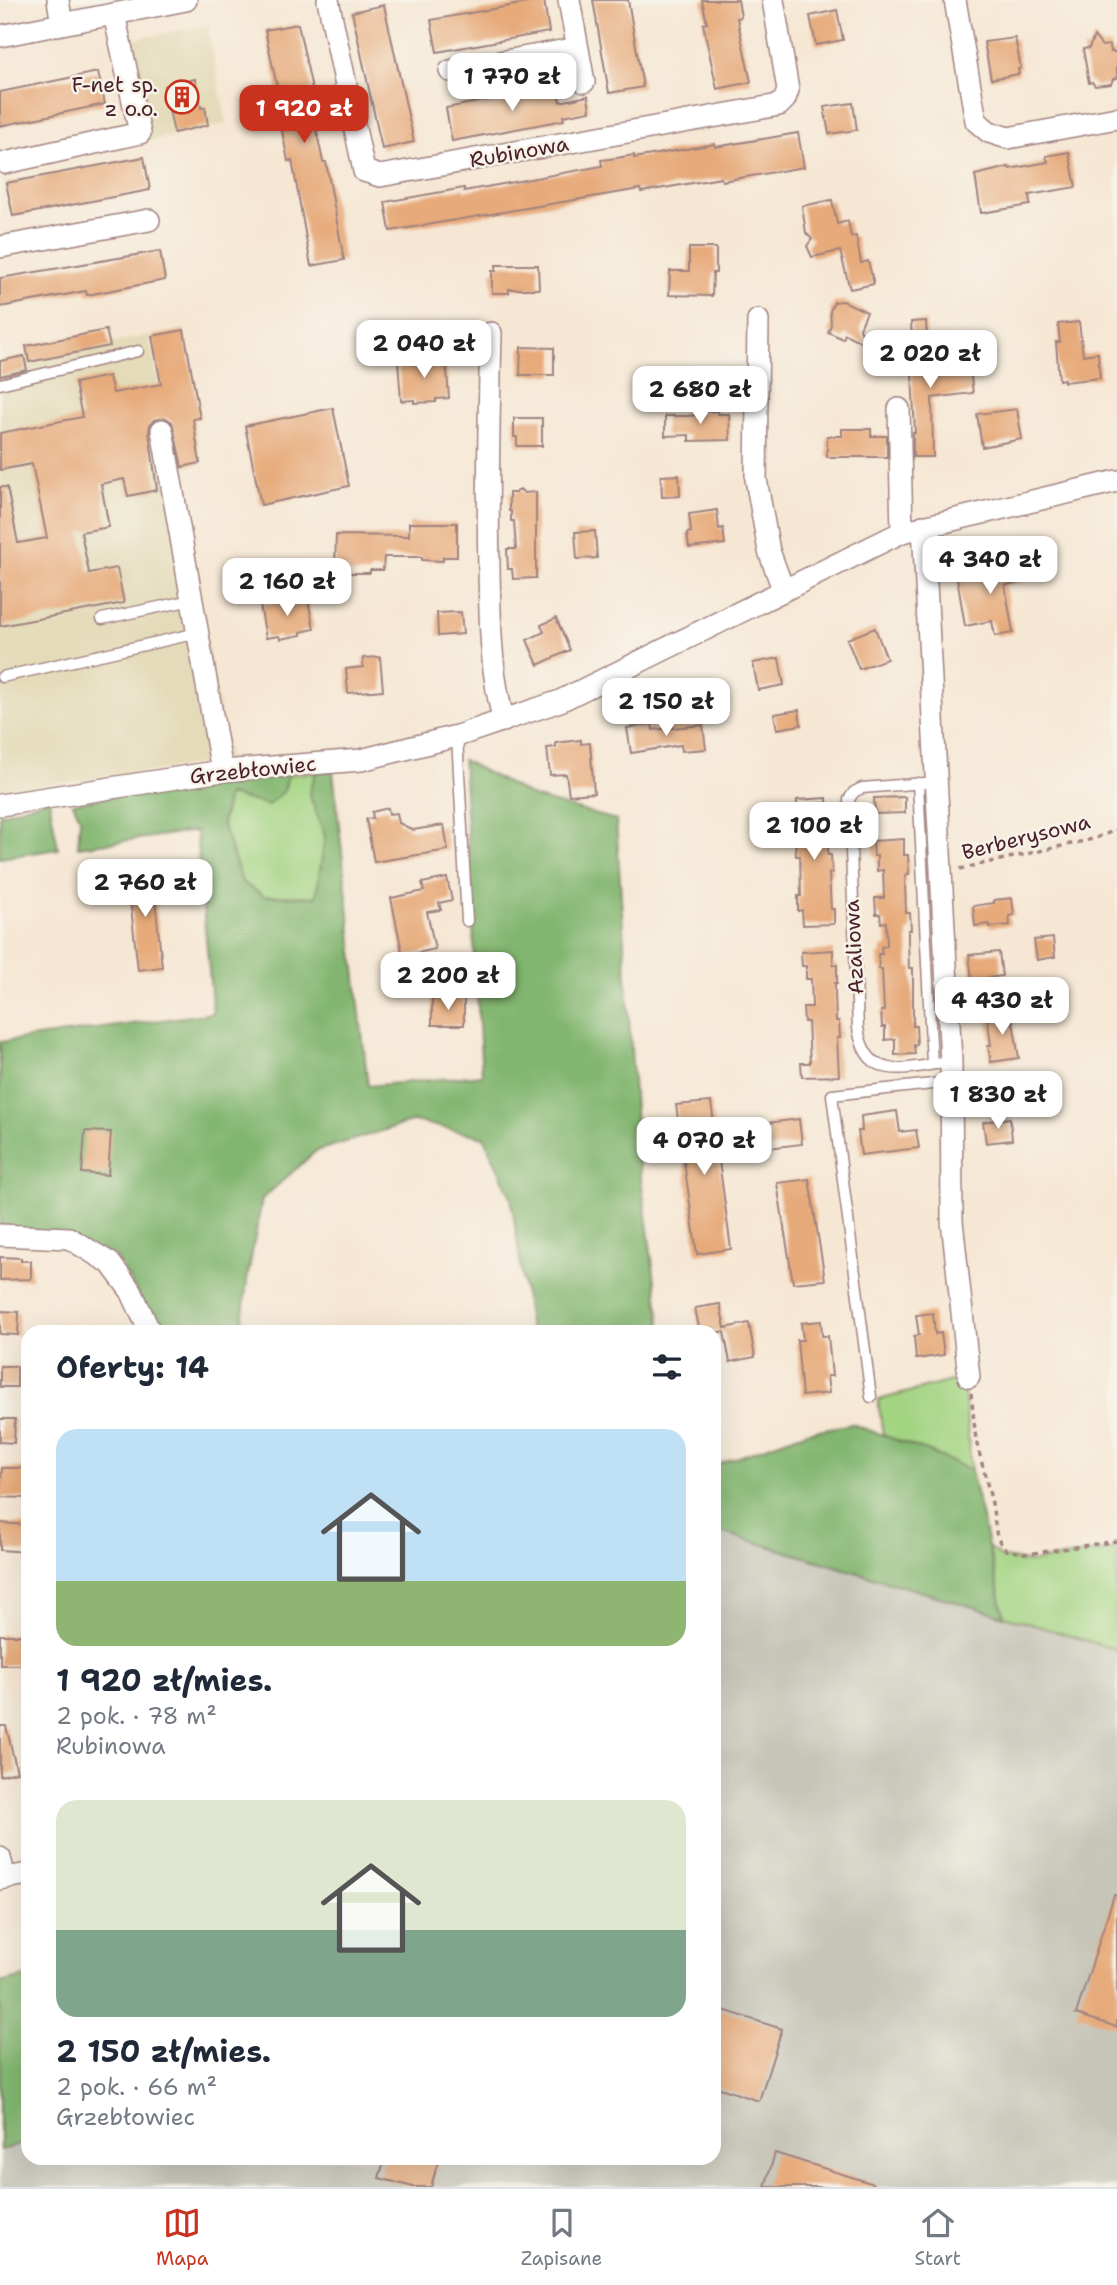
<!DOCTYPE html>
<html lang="pl">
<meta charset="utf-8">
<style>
:root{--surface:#fff;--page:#f2f2f3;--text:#1f2937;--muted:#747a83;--line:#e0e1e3;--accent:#c8321e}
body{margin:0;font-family:"Shantell Sans",sans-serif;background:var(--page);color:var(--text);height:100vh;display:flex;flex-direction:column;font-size:26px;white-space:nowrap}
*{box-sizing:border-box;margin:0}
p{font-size:23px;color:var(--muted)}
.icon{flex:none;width:38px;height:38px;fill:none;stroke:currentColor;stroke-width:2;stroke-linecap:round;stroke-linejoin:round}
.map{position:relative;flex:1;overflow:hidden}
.sheet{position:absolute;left:21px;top:1325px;width:700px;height:840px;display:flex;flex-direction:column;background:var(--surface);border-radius:21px;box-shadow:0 7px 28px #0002}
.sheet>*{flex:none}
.price{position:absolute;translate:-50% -60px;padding:0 16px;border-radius:14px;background:#fff;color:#222;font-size:23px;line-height:46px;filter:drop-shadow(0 2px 4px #0008)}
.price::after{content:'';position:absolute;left:50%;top:42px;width:21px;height:16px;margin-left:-10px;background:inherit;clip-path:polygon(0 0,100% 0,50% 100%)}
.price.on{background:var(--accent);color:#fff}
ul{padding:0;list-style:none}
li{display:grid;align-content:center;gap:14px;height:371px;padding:0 35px}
li span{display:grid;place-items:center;height:217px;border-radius:21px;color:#555}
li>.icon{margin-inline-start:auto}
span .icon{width:126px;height:126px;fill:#fffc;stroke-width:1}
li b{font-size:30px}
h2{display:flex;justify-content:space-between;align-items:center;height:84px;padding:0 35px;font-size:30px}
.dock{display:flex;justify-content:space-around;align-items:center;height:98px;border-top:2px solid var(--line);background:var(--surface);font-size:19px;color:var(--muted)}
.dock a{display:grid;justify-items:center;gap:4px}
.dock .on{color:var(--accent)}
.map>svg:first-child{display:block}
</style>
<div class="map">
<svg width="1117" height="2187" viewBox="0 0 1117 2187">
<rect width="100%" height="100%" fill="#f7f3e8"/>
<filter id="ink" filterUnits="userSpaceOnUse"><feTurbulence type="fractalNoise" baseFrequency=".0143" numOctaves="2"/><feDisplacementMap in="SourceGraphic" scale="14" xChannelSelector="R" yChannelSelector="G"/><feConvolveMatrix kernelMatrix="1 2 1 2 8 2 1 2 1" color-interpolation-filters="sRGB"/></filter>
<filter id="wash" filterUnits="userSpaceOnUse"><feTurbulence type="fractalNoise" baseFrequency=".00686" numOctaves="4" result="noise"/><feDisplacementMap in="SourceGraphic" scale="28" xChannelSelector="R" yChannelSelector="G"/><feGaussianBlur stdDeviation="1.57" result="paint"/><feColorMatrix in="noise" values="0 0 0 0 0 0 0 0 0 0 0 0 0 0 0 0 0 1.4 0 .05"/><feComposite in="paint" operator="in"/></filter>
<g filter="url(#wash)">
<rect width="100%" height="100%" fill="#f6e7d4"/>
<!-- built -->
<path fill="#e4dbba" d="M210,24L208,31L227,124L145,142L125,41Z
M149,335L230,761L0,791V364Z"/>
<!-- industrial -->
<path fill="#c6c5b8" d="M714,1530L1117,1650V2187H0V2150L28,2143V2158H714Z"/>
<!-- green -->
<path fill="#a3d482" stroke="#767a56" stroke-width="2" d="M316,772L309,793L325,836L317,897L264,896L242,882L222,823L228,795L288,775Z
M963,1378L971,1470L883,1435L878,1400Z
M989,1548L1003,1558L1031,1562L1117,1549V1650L1004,1616Z"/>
<!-- forest -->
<path fill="#82b670" stroke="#666a4e" stroke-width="2" d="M463,760L533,797L616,820L638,1156L662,1332H530L511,1197L484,1137L414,1121L316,1151L262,1199L247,1280L241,1332H160L115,1255L0,1225V1042L213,1013L196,831L78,847L80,818L73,803L225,777L288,775L284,791L268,805L228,795L222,823L242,882L264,896L316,897L325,836L309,793L316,772L333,771L368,1086L482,1075Z
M49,799L58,849L0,858V814Z
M852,1424L932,1453L971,1470L1004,1616L714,1530V1466L807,1432Z
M28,1976V2143L0,2150V1983Z"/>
<g id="blocks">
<!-- building -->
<path fill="#e7aa7a" d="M544,0L549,32L437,52L431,20Z
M593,0H628L643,87L609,93Z
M702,0H738L741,17L737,18L751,82L717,89L703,24L707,23Z
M384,5L414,142L382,149L352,12Z
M837,10L843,40L816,45L810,16Z
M298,24L312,89L308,90L323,162H326L344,260L311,266L292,160L288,161L275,96H279L265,30Z
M1094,36L1102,46L1110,45L1111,52H1117V78L1113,79L1111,84L1095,86L1092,82L1089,83L1083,49L1089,48Z
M1015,38L1021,68L1018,69L1019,74L991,79L984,42Z
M98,72L105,104L0,126V92Z
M195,79L201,108L205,107L208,125L174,133L164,86Z
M557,87L560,102L588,96L590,111L563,116L564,120L452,141L446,108Z
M853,103L857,130L829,134L824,107Z
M798,133L804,167L722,181L721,178L641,192L640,189L390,231L385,202L464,188V191L602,166L601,160L617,158L634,155V158L715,144V147Z
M1069,152L1076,187L1029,195L1030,205L981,213L975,175L1009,167L1010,169L1048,162L1046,156Z
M144,157L150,190L13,216L6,183Z
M832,200L837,224L848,221L851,237L856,236L861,263L868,261L874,284L850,289L840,251L812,257L807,246L812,239L806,233L802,206Z
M689,248H716V273H713L712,296L669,295L670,271H689Z
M160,251L165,280L87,295L86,291L0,307V278Z
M496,265H538L539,289H509V293H492V271H496Z
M843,301L867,312L860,328L865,344L845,334L843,339L828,332L831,325L830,311L834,302Z
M926,321L929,374L970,370L973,393L932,398L933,457H913V433H915L912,375L914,374L911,322Z
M1079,322L1083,355L1098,353L1100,378L1064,382V379L1059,380L1056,342H1060L1058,324Z
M106,330L110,346L29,362L26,346Z
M184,330L200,418L193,419L200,463L182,467L172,422L166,418L154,420L150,425L149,432L157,490L128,496L124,479L101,484L109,527L81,532L89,573L117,568L124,603L0,626V487H7L18,543L47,538L32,464L0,470V433L82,417L75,383L109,376L113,393L161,384L152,336Z
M521,347L554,348V375H520Z
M24,356L27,370L0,376V361Z
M446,358L449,398L436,399V402L414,403V400L401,401L398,361Z
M333,408L349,486L261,505L245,426Z
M1017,409L1022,439L982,447L977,414Z
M718,411V414H729L730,440L689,441V435L665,436V416H688L698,415V412Z
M514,418H542V446H517V437H514Z
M842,429H871V436H887V457H827V436H842Z
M679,475L680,496L662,497L661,476Z
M520,489L524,493L536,492V578L513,579L512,569H508L507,549H516L514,521H511V511H509V493H515Z
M717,510L719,529L723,528L725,544L689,548L687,533L691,532L689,514Z
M409,523H457V557H443V561L422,560V557H384L383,570H370V573H348L349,569H335L336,535L409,536Z
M595,531L597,558L577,559L575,532Z
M1019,557L1024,582L1005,585L1013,633L995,636L992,621L965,626L957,578L996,571L994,562Z
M307,596L314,629L301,632V635L280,639L279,636L266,638L260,605Z
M461,612L463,634L438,636L437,613Z
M556,618L570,650L538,665L527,640L544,632L541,625Z
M875,628L887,659L859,669L847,639Z
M380,657L383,690L348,693L346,669L363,667V658Z
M779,658L784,685L758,690L753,663Z
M799,710L801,725L777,729L774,714Z
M652,724L653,730L703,725L706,749L682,751L681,745L631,753L627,728Z
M581,740V744L590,743L594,793L569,795L566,774L550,775L547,748L556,747V743Z
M905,797V813L875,814L874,798Z
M827,798L828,855H831L832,873H829L831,909H834V924L803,925L802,910L798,911V896H801L800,856H796L795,842L798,841L797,800Z
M388,808L389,814L397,813L399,823L413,830L444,825L448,850L374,862L366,819L373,818L372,812Z
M904,839V855H908L909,874H906L905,883L906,913H910L911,930H908V940L909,968H913V1026H916L917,1045H914L915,1054L895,1055V1039L885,1040V1027H882L881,1011H884L882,969H879L878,954H882L881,947L887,946L886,922L881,923L880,914H876L875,898H884L883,870L877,871V856H874L873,841Z
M152,869L162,967L138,970L127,872Z
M447,878L452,900L439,903L441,910L427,912L435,949L403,956L391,898L424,891L422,883Z
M1012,898L1014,915L1009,916L1010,925L990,927L989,924L975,926L973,906L994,903V900Z
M1053,938L1055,957L1037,960L1034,940Z
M833,950V965H837V983H835V992L836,1021H839L840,1038H837L839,1076L802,1077L801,1063H810L808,1022H804L803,1007H812L811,979H806V966H802L801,952Z
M999,952L1002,976L972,980L969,955Z
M432,999H464V1025H432Z
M1011,1010L1019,1058L991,1062L988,1046L991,1045L987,1013Z
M711,1102L731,1249L697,1254L676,1105Z
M897,1111L900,1132L916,1130L919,1148L861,1155L858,1131H862L861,1116Z
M1010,1118L1012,1140L986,1143L983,1122Z
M799,1119L802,1144L769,1148L766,1123Z
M85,1131L111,1132L108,1175L82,1173Z
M809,1179L825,1280L793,1283L777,1183Z
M0,1257L21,1258V1261H31V1279L0,1280Z
M720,1304L725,1328L749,1323L755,1357L730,1362L724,1332H700L695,1308Z
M0,1311L19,1312L18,1335L0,1334Z
M933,1313L935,1334L941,1333L944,1355L916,1359L914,1336L919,1335L916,1315Z
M821,1321L822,1336H828L832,1376H827L829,1393L802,1396L797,1340H803L801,1323Z
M0,1366H17V1387H0Z
M0,1419H15L14,1443L0,1442Z
M2,1468H26V1498L0,1497Z
M0,1523L28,1525V1552L0,1550Z
M0,1635H21V1649H28V1665H0Z
M0,1726H6L17,1772L0,1776Z
M1114,1895H1117V2027L1076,2014Z
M714,2007L782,2029L759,2101L714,2086Z
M775,2153L874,2184L873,2187H765Z
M385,2158H439L431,2187H413L379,2178Z"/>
</g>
</g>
<g filter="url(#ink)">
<use href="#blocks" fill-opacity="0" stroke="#a08380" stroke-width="2"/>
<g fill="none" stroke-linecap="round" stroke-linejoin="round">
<defs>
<path id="lane" d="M0,384L138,351
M102,619L192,600
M2,677L198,633
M457,736L467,921
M937,782L862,788L854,792L849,799L858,1028C867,1086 908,1066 951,1062
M918,783L932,1064
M871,1397L832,1095L951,1082"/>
<path id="street" d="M58,0L62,24
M328,0L364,171L380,176L779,105L785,99L788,90L773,0
M569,0L584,82
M955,0L976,121L989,132L1008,138L1117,118
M0,36L186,0
M450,71L578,48
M5,163L140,133L114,14
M0,247L149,220
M758,320L756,479L769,551L783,589
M491,333C489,412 487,490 489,568C490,619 490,672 504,721
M899,409L902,532
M162,430L222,771
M923,526L951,1062L952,1221L969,1377
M0,805L222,771L361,760L457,736L560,701L902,532L1117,481
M0,1235L69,1238L110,1263L131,1291L150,1332
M0,1858L5,1878
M0,1879L28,1874"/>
</defs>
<!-- lane casing -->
<use href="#lane" stroke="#a08380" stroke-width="13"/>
<!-- street casing -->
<use href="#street" stroke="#a08380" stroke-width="24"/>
<!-- path -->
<path stroke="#a08380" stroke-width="3.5" stroke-dasharray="5 5" stroke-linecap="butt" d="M960,869L1093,839L1117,830
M971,1393L976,1440L992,1503L997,1538L1006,1550L1028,1554L1117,1541"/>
<!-- lane -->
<use href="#lane" stroke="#fff" stroke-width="10"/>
<!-- street -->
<use href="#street" stroke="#fff" stroke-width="21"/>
</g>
</g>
<!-- icons -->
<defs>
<symbol id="building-ring" viewBox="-11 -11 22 22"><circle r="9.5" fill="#f7f3e8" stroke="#c8321e" stroke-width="1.5"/><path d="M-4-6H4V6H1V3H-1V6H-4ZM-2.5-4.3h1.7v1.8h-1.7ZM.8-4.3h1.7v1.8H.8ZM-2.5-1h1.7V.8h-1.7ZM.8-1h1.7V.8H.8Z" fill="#c8321e"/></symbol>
</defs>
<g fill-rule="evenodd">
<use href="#building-ring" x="163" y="78" width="38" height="38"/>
</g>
<g text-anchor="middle" stroke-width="5" stroke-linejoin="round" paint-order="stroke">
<!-- poi labels -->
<g font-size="21" fill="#4a1f2b" stroke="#f7f3e8" text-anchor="end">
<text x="158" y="92">F-net sp.<tspan x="158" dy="24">z o.o.</tspan></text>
</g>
<!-- street labels -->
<g font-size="21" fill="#4a1f2b" stroke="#f7f3e8">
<text transform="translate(519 152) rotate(-10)" y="7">Rubinowa</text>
<text transform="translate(253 770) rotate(-6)" y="7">Grzebłowiec</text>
<text transform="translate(1026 837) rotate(-14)" y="7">Berberysowa</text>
<text transform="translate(854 947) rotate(-93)" y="7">Azaliowa</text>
</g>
</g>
</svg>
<b class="price" style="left:512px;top:113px">1 770 zł</b>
<b class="price on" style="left:304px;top:145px">1 920 zł</b>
<b class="price" style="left:424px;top:380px">2 040 zł</b>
<b class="price" style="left:930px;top:390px">2 020 zł</b>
<b class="price" style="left:700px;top:426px">2 680 zł</b>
<b class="price" style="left:990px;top:596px">4 340 zł</b>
<b class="price" style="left:287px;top:618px">2 160 zł</b>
<b class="price" style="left:666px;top:738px">2 150 zł</b>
<b class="price" style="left:814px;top:862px">2 100 zł</b>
<b class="price" style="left:145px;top:919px">2 760 zł</b>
<b class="price" style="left:448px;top:1012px">2 200 zł</b>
<b class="price" style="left:1002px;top:1037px">4 430 zł</b>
<b class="price" style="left:998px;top:1131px">1 830 zł</b>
<b class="price" style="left:704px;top:1177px">4 070 zł</b>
<section class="sheet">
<h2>Oferty: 14<svg class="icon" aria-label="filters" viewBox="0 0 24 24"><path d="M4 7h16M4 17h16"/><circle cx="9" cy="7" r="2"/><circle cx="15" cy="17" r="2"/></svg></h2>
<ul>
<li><span style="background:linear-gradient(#bfe0f5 70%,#8fb573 0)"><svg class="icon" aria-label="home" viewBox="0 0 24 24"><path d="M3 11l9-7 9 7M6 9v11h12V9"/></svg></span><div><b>1 920 zł/mies.</b><p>2 pok. · 78 m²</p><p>Rubinowa</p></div></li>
<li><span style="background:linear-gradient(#dfe7d0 60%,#7fa58c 0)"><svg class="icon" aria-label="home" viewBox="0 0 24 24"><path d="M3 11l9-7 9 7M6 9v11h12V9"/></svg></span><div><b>2 150 zł/mies.</b><p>2 pok. · 66 m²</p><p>Grzebłowiec</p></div></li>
</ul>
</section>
</div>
<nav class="dock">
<a class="on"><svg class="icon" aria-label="map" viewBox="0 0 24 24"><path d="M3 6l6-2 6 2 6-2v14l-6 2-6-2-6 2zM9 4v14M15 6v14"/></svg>Mapa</a>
<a><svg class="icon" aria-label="saved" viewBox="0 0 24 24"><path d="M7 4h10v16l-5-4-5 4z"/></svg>Zapisane</a>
<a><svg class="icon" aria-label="home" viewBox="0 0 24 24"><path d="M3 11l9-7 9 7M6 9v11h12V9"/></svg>Start</a>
</nav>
